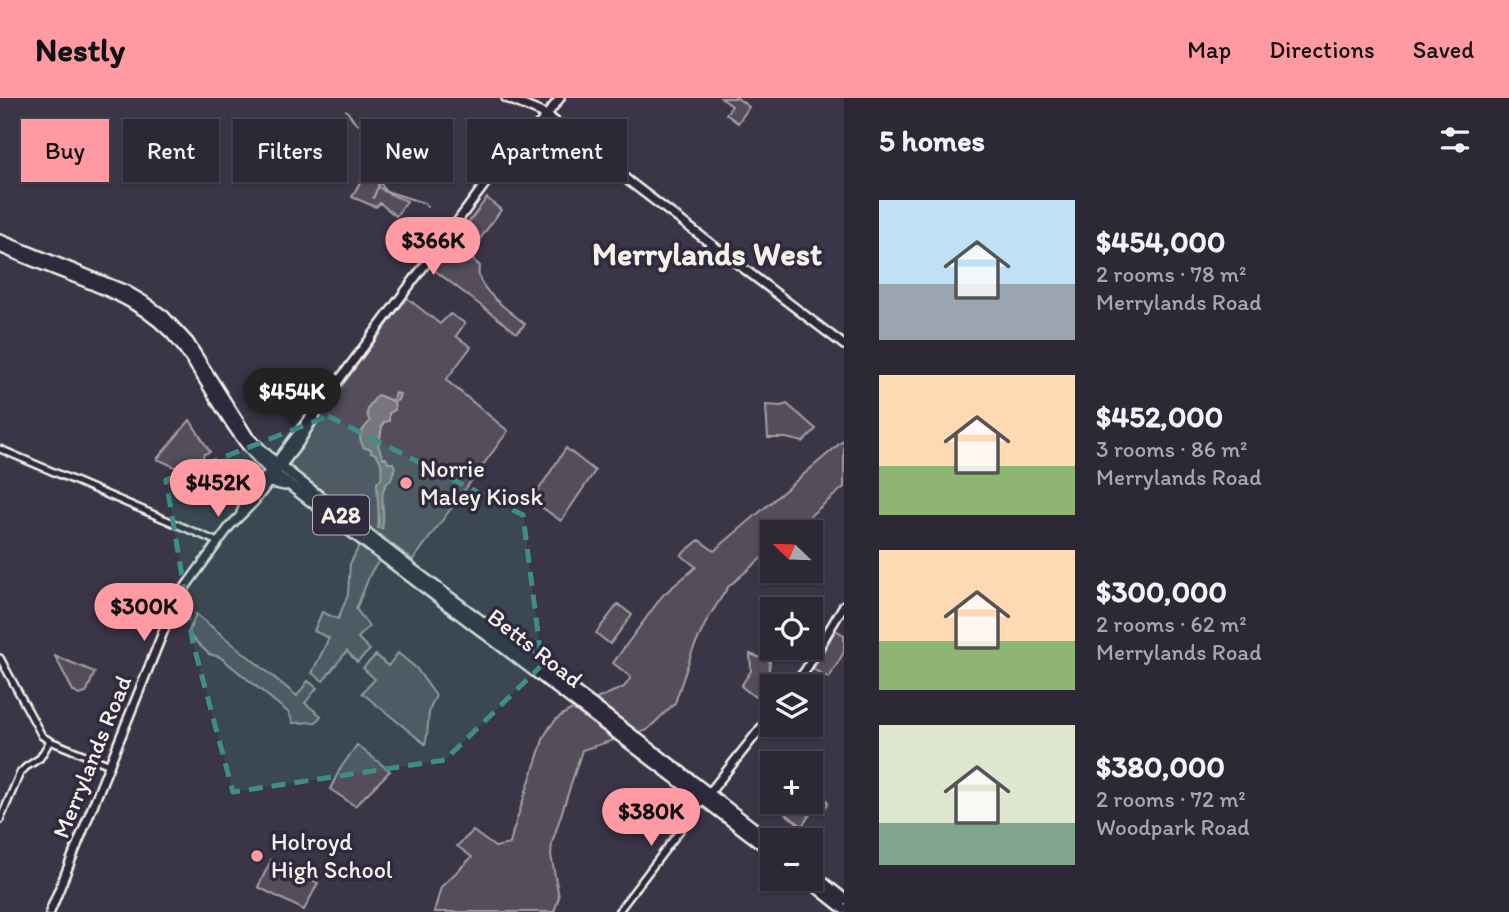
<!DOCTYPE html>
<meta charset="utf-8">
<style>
:root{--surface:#2c2835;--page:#383441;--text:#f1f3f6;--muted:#a6a6ad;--line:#484450;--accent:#ff9aa2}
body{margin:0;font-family:Itim,sans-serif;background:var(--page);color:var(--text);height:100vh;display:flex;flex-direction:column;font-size:26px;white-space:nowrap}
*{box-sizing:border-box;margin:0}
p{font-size:23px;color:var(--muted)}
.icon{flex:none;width:38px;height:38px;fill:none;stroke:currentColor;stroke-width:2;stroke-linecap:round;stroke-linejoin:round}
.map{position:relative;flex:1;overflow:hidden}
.side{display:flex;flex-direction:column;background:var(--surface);width:665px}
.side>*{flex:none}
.guide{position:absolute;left:21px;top:21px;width:665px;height:63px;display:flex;gap:14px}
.needle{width:46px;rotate:293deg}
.controls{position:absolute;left:760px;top:422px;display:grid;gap:14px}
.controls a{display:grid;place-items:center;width:63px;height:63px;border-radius:0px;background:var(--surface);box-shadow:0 2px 5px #0004,0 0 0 2px var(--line);font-size:35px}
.price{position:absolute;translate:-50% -60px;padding:0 16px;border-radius:24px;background:var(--accent);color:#111;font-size:23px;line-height:46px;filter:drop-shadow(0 2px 4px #0008)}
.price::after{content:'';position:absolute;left:50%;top:42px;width:21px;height:16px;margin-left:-10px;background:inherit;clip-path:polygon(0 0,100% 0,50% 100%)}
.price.current{background:#222;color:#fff}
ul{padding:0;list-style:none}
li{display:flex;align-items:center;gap:21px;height:175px;padding:0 35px}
li span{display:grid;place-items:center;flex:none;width:196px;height:140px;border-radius:0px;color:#555}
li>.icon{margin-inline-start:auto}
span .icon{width:84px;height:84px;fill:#fffc;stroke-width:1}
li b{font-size:30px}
h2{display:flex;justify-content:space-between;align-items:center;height:84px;padding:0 35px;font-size:30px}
.chip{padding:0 24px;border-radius:0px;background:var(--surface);box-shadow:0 2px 5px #0004,0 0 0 2px var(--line);font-size:24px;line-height:63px}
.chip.current{background:var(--accent);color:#111}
header{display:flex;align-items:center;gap:42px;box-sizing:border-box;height:98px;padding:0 35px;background:var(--accent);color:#111}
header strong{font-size:33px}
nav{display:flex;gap:38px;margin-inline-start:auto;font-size:24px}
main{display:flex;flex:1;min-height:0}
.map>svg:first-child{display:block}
</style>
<header>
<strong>Nestly</strong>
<nav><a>Map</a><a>Directions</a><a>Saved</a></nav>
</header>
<main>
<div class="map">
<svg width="844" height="814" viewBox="0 0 844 814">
<rect width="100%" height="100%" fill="#3b3647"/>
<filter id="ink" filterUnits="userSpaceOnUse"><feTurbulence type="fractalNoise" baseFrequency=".0143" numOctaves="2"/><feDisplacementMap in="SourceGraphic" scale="14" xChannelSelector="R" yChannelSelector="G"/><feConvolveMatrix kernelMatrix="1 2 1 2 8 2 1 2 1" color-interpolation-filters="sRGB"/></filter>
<g filter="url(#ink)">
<!-- green -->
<path fill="#534e5c" stroke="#a4a0a2" stroke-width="2" d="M721,0H737L749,9L738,25L726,16L732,8Z
M373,62C375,93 379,92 407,103L396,118L380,105L376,109L352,99L368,69Z
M487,100L501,112L472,152L471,160L480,168C470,187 511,214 525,226L517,235L433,171Z
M407,200L440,226L450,216L465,225L456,238L471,249L446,282L508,333L413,462L291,369L290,364L302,349L335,297Z
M787,306L816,331L803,344L786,340H768L766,307L781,308Z
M190,322L210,354L204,356L195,378L157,361Z
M844,342V389L791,434H772V451L728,489L707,522L692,554L675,605L647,632L638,635L594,602L624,589L631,579L613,565L663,497L696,469L681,457L699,442L714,453Z
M566,350L595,373L561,423L532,402Z
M359,448L379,463L371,474L356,511L369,528L358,540L370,552L357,564L347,553L323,583L312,575L329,540L314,533L322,514L338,521L348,497L350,466Z
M618,506L632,517L610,546L596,535Z
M196,516L297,598L308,583L317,590L305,605L321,618L316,624L293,625L289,615L220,559L209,556L188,536Z
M835,533H837L844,537V554L829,580L813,571Z
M398,555L416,570L436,598C424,617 431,627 425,646L362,595L375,581L363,570L376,557L388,568Z
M750,556L770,563L768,579L770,580L755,599L741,588L751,573Z
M55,558L95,574L86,595L79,597L73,593Z
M573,611L614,642L582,652L552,745L551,757L559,799L554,814H434L441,789L472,759L457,748L473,733L495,749L510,746L513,733L544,639C551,625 559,617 573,611Z
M357,647L390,673L355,708L330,691L340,671Z
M811,680L818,685L828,705L823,713L811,715L802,728L782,713L790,704H810Z
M271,762L318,785L304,812L258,789Z"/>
<!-- water -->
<path fill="#78747b" stroke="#aaa6a7" stroke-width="2" d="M395,295L400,296L398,302L394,304L395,312L389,315V323L384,324C380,330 382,339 378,347L383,360H386L388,365H393L395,369L391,382C375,392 387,414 382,431L378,430C380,414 377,400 377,384L381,381C382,371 383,358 371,354V351L364,350C356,336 361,335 370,323C363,313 371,305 378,297L392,303Z"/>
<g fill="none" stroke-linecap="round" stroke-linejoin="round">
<!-- stream -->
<path stroke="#aaa6a7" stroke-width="2" d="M346,12L355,24L374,35L376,38L379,82L384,91L389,94L424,105L427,109
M373,100L380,85"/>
<defs>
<path id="minor" d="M0,351L218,444
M0,560L42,638L50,643L110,667
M0,722L20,675L26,669L40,660L50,643
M618,814L704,701"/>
<path id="major" d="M506,0L540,14L552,21L630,84L844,247
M322,305L503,62L542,23L560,0
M241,415L245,405L314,314
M793,588L805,573L844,507
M707,698L772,616
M50,814L176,502L230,428L254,404L299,345L324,303"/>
<path id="highway" d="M0,142L126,193L143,203L164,218L188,244L248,339L270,360L412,471L633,637L772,744
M0,149C23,159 46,168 69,177C111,193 152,210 181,247C212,288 231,337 270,372L772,754
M270,384L285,387
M810,774L844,801
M805,780L844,811"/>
</defs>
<!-- minor casing -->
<use href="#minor" stroke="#f4f1e8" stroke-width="10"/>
<!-- major casing -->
<use href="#major" stroke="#f4f1e8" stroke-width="12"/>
<!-- highway casing -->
<use href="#highway" stroke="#f4f1e8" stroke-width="14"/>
<!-- minor -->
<use href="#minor" stroke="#2f2a3d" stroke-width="5"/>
<!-- major -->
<use href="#major" stroke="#2f2a3d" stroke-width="7"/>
<!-- highway -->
<use href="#highway" stroke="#2f2a3d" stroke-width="9"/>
</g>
</g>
<!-- marked area -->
<path fill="#3d8f86" fill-opacity="0.2" stroke="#3d8f86" stroke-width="5" stroke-dasharray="14 9" stroke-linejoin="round" d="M328,318L523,417L542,567L445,662L233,694L193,545L166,382Z"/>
<!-- markers -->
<g fill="#ff9aa2" stroke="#2f2a3d" stroke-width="2.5">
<circle cx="406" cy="385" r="7"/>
<circle cx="257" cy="758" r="7"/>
</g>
<g text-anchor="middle" stroke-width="7" stroke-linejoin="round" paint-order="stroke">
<!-- shield labels -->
<rect fill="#2f2a3d" stroke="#b9b5b5" stroke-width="2" x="313" y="397.5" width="56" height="39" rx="5"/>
<g font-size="23" font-weight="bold" fill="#f4f1e8">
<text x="341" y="425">A28</text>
</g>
<!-- poi labels -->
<g font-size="24" fill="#f4f1e8" stroke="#2f2a3d" text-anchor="start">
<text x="420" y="379">Norrie<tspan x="420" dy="28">Maley Kiosk</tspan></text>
<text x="271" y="752">Holroyd<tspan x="271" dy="28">High School</tspan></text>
</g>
<!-- street labels -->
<g font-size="24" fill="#f4f1e8" stroke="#2f2a3d">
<text transform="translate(535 550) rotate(38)" y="8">Betts Road</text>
<text transform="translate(92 659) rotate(-68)" y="8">Merrylands Road</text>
</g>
<!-- district labels -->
<g font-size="32" font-weight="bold" fill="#f4f1e8" stroke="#2f2a3d">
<text x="707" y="167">Merrylands West</text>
</g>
</g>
</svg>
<div class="controls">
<a><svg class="needle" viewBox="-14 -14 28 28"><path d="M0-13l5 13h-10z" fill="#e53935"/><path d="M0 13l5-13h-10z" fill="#a6a6ad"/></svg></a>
<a><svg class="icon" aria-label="locate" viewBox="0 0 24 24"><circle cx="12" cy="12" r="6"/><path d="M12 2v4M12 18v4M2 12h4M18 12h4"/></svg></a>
<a><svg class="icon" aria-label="layers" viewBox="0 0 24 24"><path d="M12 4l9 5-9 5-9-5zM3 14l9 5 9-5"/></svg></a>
<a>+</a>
<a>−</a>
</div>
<b class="price" style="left:433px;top:179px">$366K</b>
<b class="price current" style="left:292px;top:330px">$454K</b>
<b class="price" style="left:218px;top:421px">$452K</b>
<b class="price" style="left:144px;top:545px">$300K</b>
<b class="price" style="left:651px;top:750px">$380K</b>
<div class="guide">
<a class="chip current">Buy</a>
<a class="chip">Rent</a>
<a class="chip">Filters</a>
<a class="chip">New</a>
<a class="chip">Apartment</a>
</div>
</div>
<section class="side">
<h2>5 homes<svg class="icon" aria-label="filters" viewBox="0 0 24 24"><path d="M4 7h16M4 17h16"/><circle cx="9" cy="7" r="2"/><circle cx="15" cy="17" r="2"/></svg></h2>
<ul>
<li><span style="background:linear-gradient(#bfe0f5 60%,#9aa5b1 0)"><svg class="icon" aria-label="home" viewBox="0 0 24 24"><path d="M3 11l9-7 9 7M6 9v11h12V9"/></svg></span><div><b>$454,000</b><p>2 rooms · 78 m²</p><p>Merrylands Road</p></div></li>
<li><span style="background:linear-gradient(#ffd9b3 65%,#8fb573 0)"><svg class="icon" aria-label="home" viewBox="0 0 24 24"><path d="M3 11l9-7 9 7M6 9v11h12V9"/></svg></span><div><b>$452,000</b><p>3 rooms · 86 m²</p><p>Merrylands Road</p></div></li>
<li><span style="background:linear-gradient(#ffd9b3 65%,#8fb573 0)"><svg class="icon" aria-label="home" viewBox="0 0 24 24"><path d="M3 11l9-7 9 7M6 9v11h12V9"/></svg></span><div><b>$300,000</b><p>2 rooms · 62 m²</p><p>Merrylands Road</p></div></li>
<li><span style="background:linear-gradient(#dfe7d0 70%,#7fa58c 0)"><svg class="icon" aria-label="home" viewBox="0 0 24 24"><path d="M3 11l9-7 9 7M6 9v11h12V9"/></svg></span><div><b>$380,000</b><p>2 rooms · 72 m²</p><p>Woodpark Road</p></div></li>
</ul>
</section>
</main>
